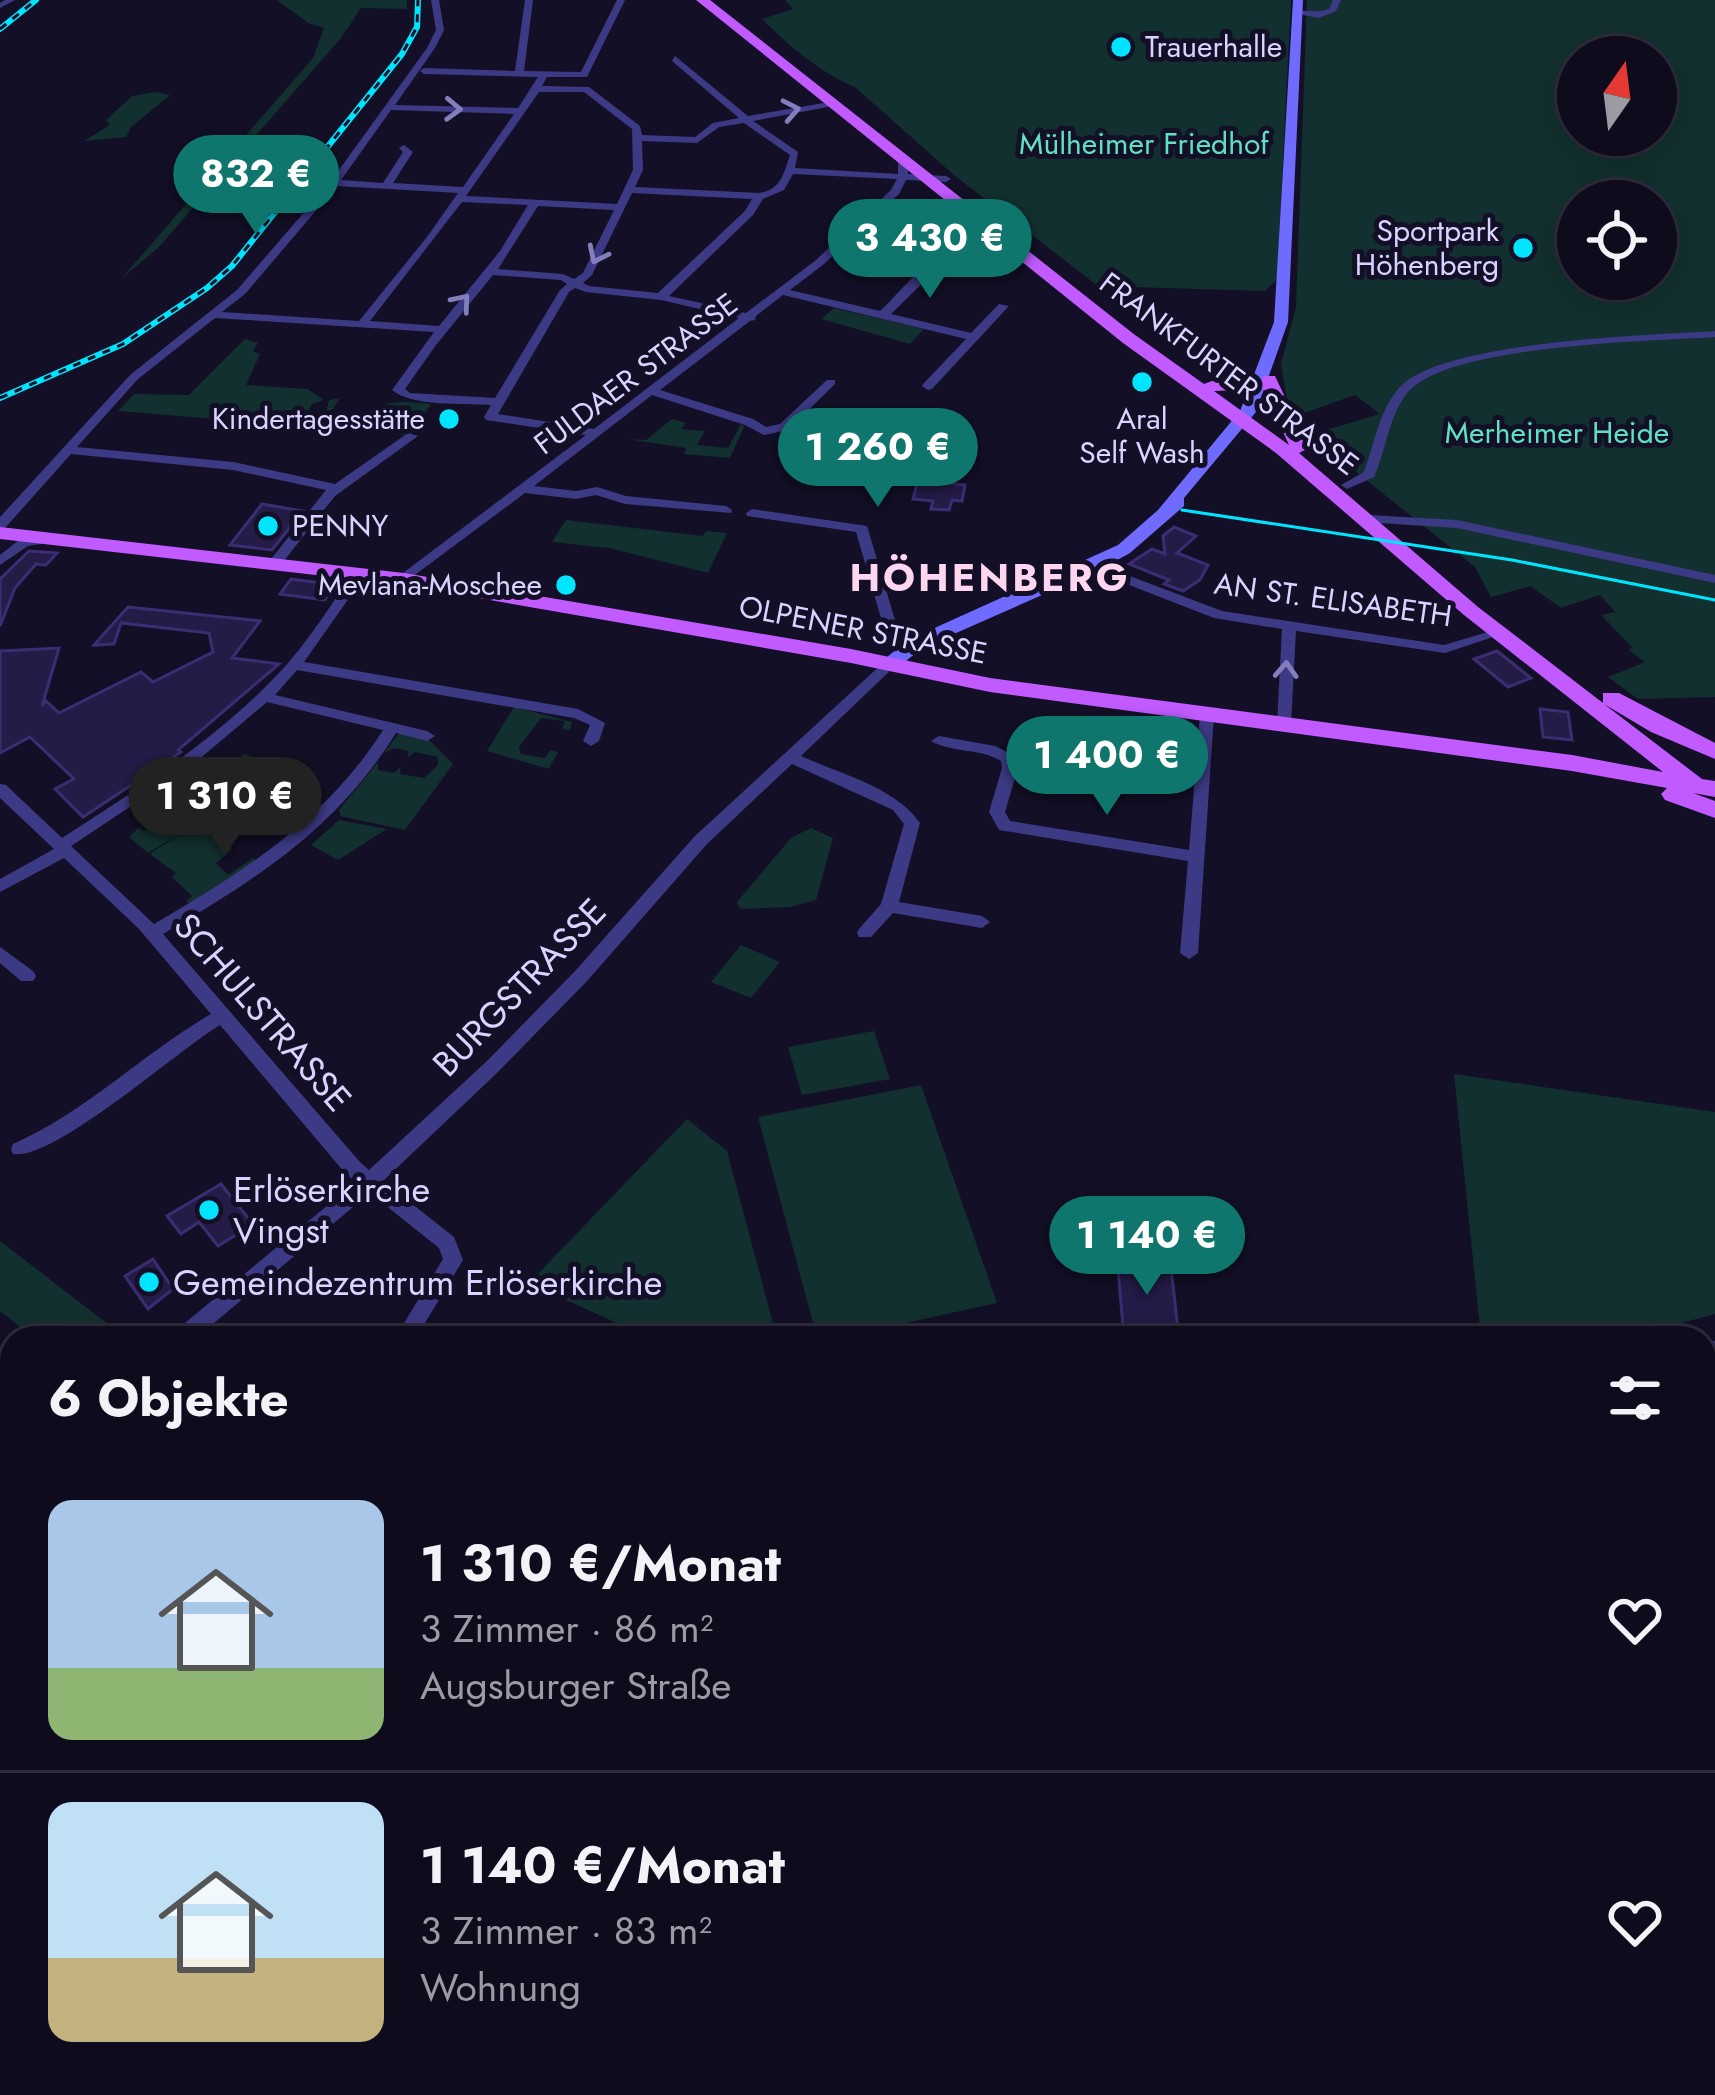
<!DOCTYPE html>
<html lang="de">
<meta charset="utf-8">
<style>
:root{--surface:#0e0b1c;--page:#171425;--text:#f1f3f6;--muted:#9b9ba3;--line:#2e2b3b;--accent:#0f766e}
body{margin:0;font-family:Jost,sans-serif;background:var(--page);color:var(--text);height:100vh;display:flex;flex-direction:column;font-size:45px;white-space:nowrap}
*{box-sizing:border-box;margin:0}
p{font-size:39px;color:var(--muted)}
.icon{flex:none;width:66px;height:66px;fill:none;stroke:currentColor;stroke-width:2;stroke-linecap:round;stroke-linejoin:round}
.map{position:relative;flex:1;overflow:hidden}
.sheet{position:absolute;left:0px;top:1326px;width:1716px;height:771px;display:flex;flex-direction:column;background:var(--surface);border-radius:36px 36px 0 0;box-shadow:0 6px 30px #0003,0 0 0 3px var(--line)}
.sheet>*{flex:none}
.needle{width:78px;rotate:14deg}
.buttons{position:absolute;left:1557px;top:36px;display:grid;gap:24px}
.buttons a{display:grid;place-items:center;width:120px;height:120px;border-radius:50%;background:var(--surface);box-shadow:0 6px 30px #0003,0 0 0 3px var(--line);font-size:60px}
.price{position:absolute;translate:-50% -102px;padding:0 27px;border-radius:42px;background:var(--accent);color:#fff;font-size:39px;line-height:78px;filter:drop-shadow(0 3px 6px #0008)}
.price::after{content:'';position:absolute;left:50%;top:72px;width:36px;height:27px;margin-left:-18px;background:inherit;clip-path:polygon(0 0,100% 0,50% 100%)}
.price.selected{background:#222;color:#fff}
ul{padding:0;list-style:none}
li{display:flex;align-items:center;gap:36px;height:300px;padding:0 48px}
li+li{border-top:3px solid var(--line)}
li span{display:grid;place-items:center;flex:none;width:336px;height:240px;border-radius:24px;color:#555}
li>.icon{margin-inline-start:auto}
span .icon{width:144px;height:144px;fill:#fffc;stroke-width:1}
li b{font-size:51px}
h2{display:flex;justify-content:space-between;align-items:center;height:144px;padding:0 48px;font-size:51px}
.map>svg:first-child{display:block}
</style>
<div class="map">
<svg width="1715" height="2095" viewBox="0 0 1715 2095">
<rect width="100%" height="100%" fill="#130f26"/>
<!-- green -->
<path fill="#12302f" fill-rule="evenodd" d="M277,0H407V9L361,8L341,38L158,248L121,279L313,58L324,28L308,23Z
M785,0H1291L1277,280L1265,291L1098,286L955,176L855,87C820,73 789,46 762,19L793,9Z
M1307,0H1715V697L1638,699L1608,677L1645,662L1629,650L1632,647L1601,615L1615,612L1600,595L1561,608L1530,586L1491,597L1475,567L1316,440L1312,434L1380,414L1355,395L1290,418L1281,364L1296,307ZM1578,57H1656V135H1578ZM1578,201H1656V279H1578Z
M156,92L170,95L131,127L126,137L84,141L110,125L106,120L132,96Z
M834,308L924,329L910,344L821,319Z
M245,339L258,343L253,351L260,354L246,385L307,389L324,400L312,404L307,413H326L329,400L340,398L325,421L359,425C381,397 399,401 431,404L410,435L118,411L134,394L189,395Z
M672,419L686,423L681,429L705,431L697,445L728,448L741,424L744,427L730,458L684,454L686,448L627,439L646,440Z
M566,520L703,536L706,531L727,533L708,573L609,548L552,542Z
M514,707L572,722L570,730L562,729L565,721L541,718L519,747L521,754L545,758L550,750L558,752L549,769L487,751Z
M399,733L428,739L453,764L405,830L340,816L339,810L378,762V770L394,773L401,767L400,774L424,778L438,765V757L415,752L407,758L409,751L394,748L384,753Z
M244,754L322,783L306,787L297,783L283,794L258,801V814L216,847L233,849L216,863L228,875L253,858L258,861L189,904L186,901L192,896L172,877L176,873L150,854L181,833L148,853L129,837L138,828L144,831L163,818L185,830L167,813L189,797L212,808L217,802L196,792L224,770L247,780L252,774L230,765Z
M339,820L387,829L338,860L311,845Z
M811,828L833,838L816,900L790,907L740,909L737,902L791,838Z
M741,945L780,962L751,998L711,982Z
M874,1031L890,1079L802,1095L788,1047Z
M1454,1074L1715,1112V1314L1626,1338H1481Z
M921,1085L997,1303L837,1338H817L758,1117Z
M687,1119L727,1151L777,1338H649L529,1283Z
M0,1241L126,1338H34L0,1311Z
M1715,1386V2095H1442L1440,2085H1704V1388Z"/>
<!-- building -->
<path fill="#241b47" stroke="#3b2d73" stroke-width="3" d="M918,480L965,485L962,501L952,500L949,510L931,509L933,501L913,499Z
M262,504L303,511L272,550L230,545Z
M1174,527L1196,536L1177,553L1208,565L1200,580L1183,591L1164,584L1169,580L1129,564L1152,549L1165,554L1163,536Z
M29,551L57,553L46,565L36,564L15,588L0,626V579Z
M291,579L336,585L325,600L280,594Z
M128,607L260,621L232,658L279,664L178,750L181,752L83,817L55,789L74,779L30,737L0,753V651L59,648L42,706L46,701L59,713L141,672L153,682L213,652L209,633L121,623L114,644L94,645Z
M1497,651L1531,678L1508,687L1474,659Z
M1540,709L1568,712L1572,740L1543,737Z
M221,1184L253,1224L218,1246L199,1222L181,1234L167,1216Z
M1117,1257L1170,1259L1179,1338H1124Z
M153,1259L173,1289L148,1309L125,1276Z"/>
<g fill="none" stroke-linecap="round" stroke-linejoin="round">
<!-- street -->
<path fill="#3d3a85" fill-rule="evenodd" d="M5,0H15L0,8V3Z
M431,0H439L444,30L435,48L395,105L518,108L538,77L424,74L420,71L424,68L515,71L525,0H533L524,71L581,72L617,0H625L587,77H547L542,86L589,87L640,126L642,135L695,137L713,123L739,118L672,61L675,56L748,116L836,101L833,106L753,121L798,152L795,168L898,174V157L903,154L908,157V174L946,176L951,179L946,182L906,180L899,194L824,264L790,290L880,311C905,288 930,250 966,250V254L948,258L891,314L971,333L999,304L1009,306L932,389L928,390L922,386L924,383L966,339L783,295L756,316L755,320L750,321L660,390L753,419L766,427L780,424L827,380H835V384L788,430L764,435L745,425L652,395L534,486L576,491L597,487L626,496L726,506L732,510L731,513L625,504L596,495L576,499L525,493L404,583L397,579L399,576L586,435L486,420L484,417L491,405C464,403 412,407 392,390L434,332L215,318L138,379L77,447L233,462L335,484L408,433L418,436L335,496L279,567L274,568L267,564L326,490L233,470L71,454L5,528L0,529V517L130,375L237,290L331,181L427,48L436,30ZM539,92H584L632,129L633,170L617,204L466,196ZM391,110L514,114L463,187L393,183L413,152L404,145L399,148L403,152L383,183L341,180ZM744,123L790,155C784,173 781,190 759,193L635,187L643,170L642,141L697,143L719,127ZM793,174L897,179L891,190L816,260L746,313L669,296L753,215L763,199L784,190ZM337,186L458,193L427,237L359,321L222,312L245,294ZM632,193L752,199L745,211L658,293L589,286L583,283L592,275ZM462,202L528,205L500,251L439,326L370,321ZM538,206L614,210L583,273L574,279L563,274L498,269ZM493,275L561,280L567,284L560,290L495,398L410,393L405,389L436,345ZM575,288L586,292L661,300L739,318L594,429L498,414L569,292Z
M1333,0H1341L1336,11L1319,18L1293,13C1302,8 1317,14 1329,9Z
M1715,331V337C1650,341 1451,345 1409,391C1389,413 1386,451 1374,477L1347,489L1341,485L1364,472C1374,445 1380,408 1400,387C1443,341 1649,335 1715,331Z
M752,509L867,526L898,630L920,641V647H910L885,632L856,532L747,516L746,513Z
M1369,515L1457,520L1715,575V583L1457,528L1364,522V516Z
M48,535L55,539L53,542L28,546L0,565V555L19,540Z
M1093,562L1222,611L1444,645L1498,629L1505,633L1445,653L1296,631L1291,724L1284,729L1277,724L1282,629L1214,618L1088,569V563Z
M359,570L366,574L304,662L578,709L605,723L599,741L591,746L583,741L590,725L574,718L297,670L275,695L427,731L435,736L427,741L396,733C337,828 257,879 163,934L359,1161L369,1170L487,1061L576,970L695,836L884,662H894L896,665L801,756C840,774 895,787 920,823L899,902L982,916L990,922L982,928L893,913L871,937H859L857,933L859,929L881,904L904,824L893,810L792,764L707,844L588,980L499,1071L383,1181L454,1237L463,1260L416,1338H395L443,1259L439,1248L370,1193L196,1338H171L174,1332L356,1182L345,1173L220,1025C178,1050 54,1161 13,1154L11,1149L13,1144C86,1112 142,1054 211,1014L139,929L64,858L0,892V879L54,849L0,798V784L6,785L62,838C143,786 226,733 289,662C313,634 333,602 354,571ZM267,702L383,730C327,819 243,872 154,924L71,846L190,767Z
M1207,710L1214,715L1198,953L1189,959L1180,953L1188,861L999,830L989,812L1002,768L1001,761C980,748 952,753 931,741L939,736L995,746L1013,755L1018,768L1005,812L1010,821L1189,850L1200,715Z
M0,947L33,971L36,976L33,981H21L0,963Z
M1704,1341H1715V1359H1704Z
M12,1466V1490L0,1496V1472Z
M126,2085H170L165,2095H121Z
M946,2085H981L977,2095H942Z
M1279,2085H1307L1309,2095H1281Z"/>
<!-- secondary -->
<path fill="#6f6bff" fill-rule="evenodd" d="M1293,0H1303L1288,322L1256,412L1184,498V506L1130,553L1099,570L922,648L896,669H882V661L908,640L1118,545L1158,510L1240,411L1274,322Z"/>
<!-- primary -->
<path fill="#c25bff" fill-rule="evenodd" d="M696,0H710L1135,335L1204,384L1212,381L1261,382L1263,376H1275L1309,448L1299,453L1478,607L1603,703V693H1619L1715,743V759L1651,732L1604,704L1702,779L1715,781V797L1693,793L1715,801V818L1665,800L1661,794L1667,788L1572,771L990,692L851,663L404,585L0,539V527L404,573L851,649L990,678L1572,755L1663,772L1464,615L1276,453L1123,343ZM1264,389L1289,445L1214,391Z"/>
<!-- tram -->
<path stroke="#00e5ff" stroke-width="3" d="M1182,510L1512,560L1715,600"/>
<defs>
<path id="rail" d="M0,29L36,0
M0,398L123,344L207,288L232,266L402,54L417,27L418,0"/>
</defs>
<!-- rail casing -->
<use href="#rail" stroke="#00e5ff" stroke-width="6"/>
<!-- rail -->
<use href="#rail" stroke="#130f26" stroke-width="3" stroke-dasharray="8" stroke-linecap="butt"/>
</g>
<!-- one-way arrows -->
<defs><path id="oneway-chevron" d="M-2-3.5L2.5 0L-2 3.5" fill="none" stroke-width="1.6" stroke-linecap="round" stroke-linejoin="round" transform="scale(3)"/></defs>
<g stroke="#837fbc">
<use href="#oneway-chevron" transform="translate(453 109) rotate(2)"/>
<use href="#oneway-chevron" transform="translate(791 110) rotate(-11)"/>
<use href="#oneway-chevron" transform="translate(597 255) rotate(116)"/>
<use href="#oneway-chevron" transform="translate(462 302) rotate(-50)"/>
<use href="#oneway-chevron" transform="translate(1286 670) rotate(-87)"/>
</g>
<!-- markers -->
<g fill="#00e5ff" stroke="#130f26" stroke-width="4.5">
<circle cx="1121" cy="47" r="12"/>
<circle cx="1523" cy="248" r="12"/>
<circle cx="1142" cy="382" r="12"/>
<circle cx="449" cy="419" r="12"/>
<circle cx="268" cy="526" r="12"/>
<circle cx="566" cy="585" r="12"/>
<circle cx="209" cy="1210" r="12"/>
<circle cx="149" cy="1282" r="12"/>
</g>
<g text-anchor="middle" stroke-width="10" stroke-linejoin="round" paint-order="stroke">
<!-- far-poi labels -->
<g font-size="30" fill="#d9d4ff" stroke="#130f26" text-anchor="end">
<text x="1145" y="57" text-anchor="start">Trauerhalle</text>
<text x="1499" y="241">Sportpark<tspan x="1499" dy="34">Höhenberg</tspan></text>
<text x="425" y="429">Kindertagesstätte</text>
<text x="1142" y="429" text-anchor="middle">Aral<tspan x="1142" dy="34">Self Wash</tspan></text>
<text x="292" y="536" text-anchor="start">PENNY</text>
<text x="542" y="595">Mevlana-Moschee</text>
</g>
<!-- far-park labels -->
<g font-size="30" fill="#5fe0c0" stroke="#130f26">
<text x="1144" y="154">Mülheimer Friedhof</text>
<text x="1557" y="443">Merheimer Heide</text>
</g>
<!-- far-street labels -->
<g font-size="30" fill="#d9d4ff" stroke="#130f26">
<text transform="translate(636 374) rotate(-37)" y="10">FULDAER STRASSE</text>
<text transform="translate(1229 374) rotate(37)" y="10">FRANKFURTER STRASSE</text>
<text transform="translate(1333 600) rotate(8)" y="10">AN ST. ELISABETH</text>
<text transform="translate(863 630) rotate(11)" y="10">OLPENER STRASSE</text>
</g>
<!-- street labels -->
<g font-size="36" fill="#d9d4ff" stroke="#130f26">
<text transform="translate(519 987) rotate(-46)" y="13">BURGSTRASSE</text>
<text transform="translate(263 1012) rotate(49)" y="13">SCHULSTRASSE</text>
</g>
<!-- poi labels -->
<g font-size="36" fill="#d9d4ff" stroke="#130f26" text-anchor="start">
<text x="233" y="1202">Erlöserkirche<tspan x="233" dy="41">Vingst</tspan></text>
<text x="173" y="1295">Gemeindezentrum Erlöserkirche</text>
</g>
<!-- far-district labels -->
<g font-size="39" font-weight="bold" letter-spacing="3" fill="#ffd6f0" stroke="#130f26">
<text x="990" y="591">HÖHENBERG</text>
</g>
</g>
</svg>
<div class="buttons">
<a><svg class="needle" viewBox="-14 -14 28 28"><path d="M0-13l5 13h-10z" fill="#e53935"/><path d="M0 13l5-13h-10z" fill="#9b9ba3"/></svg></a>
<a><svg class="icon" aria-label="locate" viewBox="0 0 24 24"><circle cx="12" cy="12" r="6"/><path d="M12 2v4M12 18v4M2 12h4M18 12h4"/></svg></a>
</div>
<b class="price" style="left:256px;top:237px">832 €</b>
<b class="price" style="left:930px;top:301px">3 430 €</b>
<b class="price" style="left:878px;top:510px">1 260 €</b>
<b class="price" style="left:1107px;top:818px">1 400 €</b>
<b class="price selected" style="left:225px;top:859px">1 310 €</b>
<b class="price" style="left:1147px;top:1298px">1 140 €</b>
<section class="sheet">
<h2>6 Objekte<svg class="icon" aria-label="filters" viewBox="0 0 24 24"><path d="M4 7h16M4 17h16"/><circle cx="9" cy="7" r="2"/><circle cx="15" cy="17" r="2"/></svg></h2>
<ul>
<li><span style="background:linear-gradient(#a9c7e8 70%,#8fb573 0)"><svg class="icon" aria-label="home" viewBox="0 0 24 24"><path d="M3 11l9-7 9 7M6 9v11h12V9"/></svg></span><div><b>1 310 €/Monat</b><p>3 Zimmer · 86 m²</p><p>Augsburger Straße</p></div><svg class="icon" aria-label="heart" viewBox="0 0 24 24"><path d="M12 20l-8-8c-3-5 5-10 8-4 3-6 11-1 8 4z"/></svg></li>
<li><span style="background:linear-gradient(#bfe0f5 65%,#c2b280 0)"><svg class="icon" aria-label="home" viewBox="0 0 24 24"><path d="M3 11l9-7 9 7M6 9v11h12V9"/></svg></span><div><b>1 140 €/Monat</b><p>3 Zimmer · 83 m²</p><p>Wohnung</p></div><svg class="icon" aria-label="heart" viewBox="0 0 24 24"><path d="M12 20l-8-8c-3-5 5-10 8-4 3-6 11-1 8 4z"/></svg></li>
</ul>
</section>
</div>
